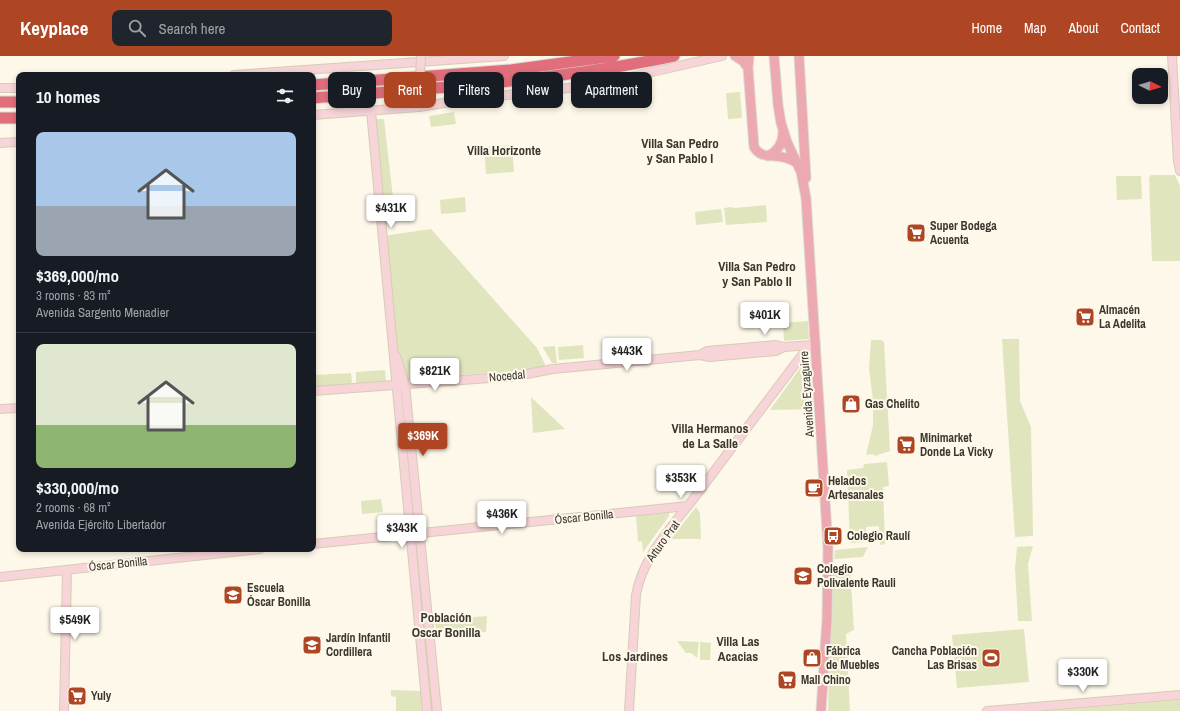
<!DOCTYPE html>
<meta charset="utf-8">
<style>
:root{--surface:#171b24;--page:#20242c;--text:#f1f3f6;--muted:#9ea1a6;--line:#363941;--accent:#ae4624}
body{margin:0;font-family:"Archivo Narrow",sans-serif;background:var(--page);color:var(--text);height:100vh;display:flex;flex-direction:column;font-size:15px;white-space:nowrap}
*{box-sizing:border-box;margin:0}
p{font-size:13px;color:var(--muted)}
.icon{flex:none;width:22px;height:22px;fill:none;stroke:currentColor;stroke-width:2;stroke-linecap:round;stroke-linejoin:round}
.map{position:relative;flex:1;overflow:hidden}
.sheet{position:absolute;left:16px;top:16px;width:300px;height:480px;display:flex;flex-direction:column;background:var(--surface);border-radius:8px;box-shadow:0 2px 6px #0003}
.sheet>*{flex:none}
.guide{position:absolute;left:328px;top:16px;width:380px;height:36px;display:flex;gap:8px}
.needle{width:26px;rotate:95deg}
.controls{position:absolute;left:1132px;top:12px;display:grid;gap:8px}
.controls a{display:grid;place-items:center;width:36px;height:36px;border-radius:8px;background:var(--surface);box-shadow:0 2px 6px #0003;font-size:20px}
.price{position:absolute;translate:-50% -34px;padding:0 9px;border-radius:4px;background:#fff;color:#222;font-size:13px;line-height:26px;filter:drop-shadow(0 1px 2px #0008)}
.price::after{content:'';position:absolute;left:50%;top:24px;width:12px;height:9px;margin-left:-6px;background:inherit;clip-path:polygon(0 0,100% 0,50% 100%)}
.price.on{background:var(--accent);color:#fff}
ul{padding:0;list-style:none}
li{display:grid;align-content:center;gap:8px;height:212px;padding:0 20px}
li+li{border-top:1px solid var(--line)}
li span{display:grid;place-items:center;height:124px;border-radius:8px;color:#555}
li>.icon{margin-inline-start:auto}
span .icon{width:72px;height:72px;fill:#fffc;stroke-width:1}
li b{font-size:17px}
h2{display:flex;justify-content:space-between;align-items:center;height:48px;padding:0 20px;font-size:17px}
.pill{padding:0 14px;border-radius:8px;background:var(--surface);box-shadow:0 2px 6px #0003;font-size:14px;line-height:36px}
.pill.on{background:var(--accent);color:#fff}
header{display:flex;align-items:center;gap:24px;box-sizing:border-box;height:56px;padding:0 20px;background:var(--accent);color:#fff}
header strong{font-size:19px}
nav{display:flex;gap:22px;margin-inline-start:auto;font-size:14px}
.search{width:280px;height:36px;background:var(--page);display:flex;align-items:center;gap:10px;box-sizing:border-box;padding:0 14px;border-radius:8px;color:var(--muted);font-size:15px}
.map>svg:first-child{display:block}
</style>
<header>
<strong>Keyplace</strong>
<div class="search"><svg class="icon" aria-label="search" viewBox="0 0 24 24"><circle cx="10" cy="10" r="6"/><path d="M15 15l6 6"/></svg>Search here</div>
<nav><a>Home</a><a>Map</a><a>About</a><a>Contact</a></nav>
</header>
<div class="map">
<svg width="1180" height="655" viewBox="0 0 1180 655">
<rect width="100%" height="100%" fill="#fef8ea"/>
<!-- green -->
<path fill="#e1e5be" d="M740,36L742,62L728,63L726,37Z
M454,56L456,68L431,71L429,60Z
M374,63H384L396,167L384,169Z
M512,89L514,116L486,118L484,91Z
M1151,119H1175L1180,130V205H1152L1149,122Z
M1116,120H1141L1142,143L1117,144Z
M465,141L466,156L441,158L440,144Z
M766,149L767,166L726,169L724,152L731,151L734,152Z
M721,153L723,166L696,169L695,156Z
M431,173L537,292L545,308L541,313L409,323L395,291L386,183L389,179Z
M808,265L809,283L784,285L783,267Z
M1002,283H1019L1020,345L1031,371L1033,477V480H1031L1015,481Z
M871,284H881L884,286L890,395L875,400L873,398L866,399L873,369V345L869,312Z
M583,289L584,302L559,304L558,291Z
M555,290L557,307H552L543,292V291Z
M808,301L813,302L816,353L770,354Z
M385,314L386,325L356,327V316Z
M351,317L352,326L349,328L313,331V319Z
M531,341L565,373L533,377Z
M887,406L889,430L883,431L885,488L880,489L879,470L866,471L867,486L850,487L847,414L863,412L864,408Z
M381,443L383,456L362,458L361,445Z
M696,451L700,457L701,483H671Z
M669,457V460L643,496L642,485L638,486L636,460Z
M1033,490L1028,508L1032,565H1018L1015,512L1017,491Z
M868,491L863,501L834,503L835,494Z
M850,511L854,574L846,578L850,655H828L831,512Z
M487,560L486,576L436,574L435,564Z
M1024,573L1029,626L957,632L952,579Z
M677,585L699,586L697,602L691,597H686Z
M700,586L711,587L710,604H700Z
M391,634L422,635L423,655H396V641L391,640Z
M1180,644V655H1047Z"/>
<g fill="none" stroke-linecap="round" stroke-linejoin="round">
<defs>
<path id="secondary" d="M1172,0L1178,106L1180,115
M234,19L504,0
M0,32H19
M371,55L427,655
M313,59L419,51L463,44L595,29L722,0
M0,87L19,86
M700,299L707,295L742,292L776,289L784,291L813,289
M396,300L405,328L437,655
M313,335L516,320L553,313L700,299L710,301L776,295L784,291
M0,353L19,352
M313,488L688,450
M0,521L260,493
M64,655L67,514
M629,655L636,539C643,498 676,467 700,434C733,390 766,347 799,303L806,295L816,289
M987,655L1180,639"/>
<path id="primary" d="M735,0L743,5L748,12
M749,0L748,12L754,91C761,103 771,98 782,101C788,102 793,104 797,107
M774,0L778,49L781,67L787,86L801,116L806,142L828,492L827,563L821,655
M799,0L806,122
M768,100C778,95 783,87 783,76"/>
<path id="highway" d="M313,29L511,14L614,0
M313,42C434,32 555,25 674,0
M0,46H19
M0,62H19"/>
</defs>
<!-- secondary casing -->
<use href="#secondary" stroke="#d7ccb5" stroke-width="10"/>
<!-- primary casing -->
<use href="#primary" stroke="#dcdbd9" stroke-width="11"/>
<!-- highway casing -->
<use href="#highway" stroke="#dcdbd9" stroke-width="13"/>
<!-- secondary -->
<use href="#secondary" stroke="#f6d4d7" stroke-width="8"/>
<!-- primary -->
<use href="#primary" stroke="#eda9b0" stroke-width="9"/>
<!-- highway -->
<use href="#highway" stroke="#e16f7b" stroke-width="11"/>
<defs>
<path id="secondary-bridge" d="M419,44L421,0"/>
</defs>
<!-- secondary-bridge casing -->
<use href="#secondary-bridge" stroke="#d7ccb5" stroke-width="10" stroke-linecap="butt"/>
<!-- secondary-bridge -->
<use href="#secondary-bridge" stroke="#f6d4d7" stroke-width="8"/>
</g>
<!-- icons -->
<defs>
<symbol id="supermarket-square" viewBox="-11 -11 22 22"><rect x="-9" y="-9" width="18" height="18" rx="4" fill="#ae4624" stroke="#fef8ea"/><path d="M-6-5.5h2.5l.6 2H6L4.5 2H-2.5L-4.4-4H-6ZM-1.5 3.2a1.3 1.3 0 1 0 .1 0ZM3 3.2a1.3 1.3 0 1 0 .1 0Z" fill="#fff"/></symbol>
<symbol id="shop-square" viewBox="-11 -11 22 22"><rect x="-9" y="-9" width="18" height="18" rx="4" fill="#ae4624" stroke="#fef8ea"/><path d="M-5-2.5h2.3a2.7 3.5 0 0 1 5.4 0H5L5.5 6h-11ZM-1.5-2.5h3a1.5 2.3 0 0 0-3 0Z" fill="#fff"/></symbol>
<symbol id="cafe-square" viewBox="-11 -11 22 22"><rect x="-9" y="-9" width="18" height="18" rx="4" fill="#ae4624" stroke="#fef8ea"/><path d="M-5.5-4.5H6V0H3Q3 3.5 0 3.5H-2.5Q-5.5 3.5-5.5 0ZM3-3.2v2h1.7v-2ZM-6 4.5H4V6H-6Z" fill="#fff"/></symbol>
<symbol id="bus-square" viewBox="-11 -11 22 22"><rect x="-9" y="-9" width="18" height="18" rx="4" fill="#ae4624" stroke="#fef8ea"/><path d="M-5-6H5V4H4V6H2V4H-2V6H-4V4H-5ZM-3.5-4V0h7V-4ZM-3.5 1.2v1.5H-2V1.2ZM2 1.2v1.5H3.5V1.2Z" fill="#fff"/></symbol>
<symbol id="school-square" viewBox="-11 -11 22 22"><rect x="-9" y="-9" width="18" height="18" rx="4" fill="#ae4624" stroke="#fef8ea"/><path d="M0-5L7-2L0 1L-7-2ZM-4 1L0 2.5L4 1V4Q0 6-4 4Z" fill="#fff"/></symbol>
<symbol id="stadium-square" viewBox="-11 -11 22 22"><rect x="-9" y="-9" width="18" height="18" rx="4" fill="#ae4624" stroke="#fef8ea"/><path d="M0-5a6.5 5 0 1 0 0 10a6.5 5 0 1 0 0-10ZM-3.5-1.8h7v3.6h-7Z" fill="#fff"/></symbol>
</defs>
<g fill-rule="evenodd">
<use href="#supermarket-square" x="905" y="166" width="22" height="22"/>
<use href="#supermarket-square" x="1074" y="250" width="22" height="22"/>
<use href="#shop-square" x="840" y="337" width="22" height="22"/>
<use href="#supermarket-square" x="895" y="378" width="22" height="22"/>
<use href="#cafe-square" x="803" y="421" width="22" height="22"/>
<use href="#bus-square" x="822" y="469" width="22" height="22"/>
<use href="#school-square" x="792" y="509" width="22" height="22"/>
<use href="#school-square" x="222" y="528" width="22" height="22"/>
<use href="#school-square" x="301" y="578" width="22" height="22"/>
<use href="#shop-square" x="801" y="591" width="22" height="22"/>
<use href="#stadium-square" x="980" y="591" width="22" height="22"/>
<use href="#supermarket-square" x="776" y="613" width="22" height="22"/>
<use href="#supermarket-square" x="66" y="629" width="22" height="22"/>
</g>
<g text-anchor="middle" stroke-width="4" stroke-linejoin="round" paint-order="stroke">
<!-- poi labels -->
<g font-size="12" font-weight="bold" fill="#3b372e" stroke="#fef8ea" text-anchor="start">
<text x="930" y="174">Super Bodega<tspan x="930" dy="14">Acuenta</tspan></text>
<text x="1099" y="258">Almacén<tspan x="1099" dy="14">La Adelita</tspan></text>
<text x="865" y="352">Gas Chelito</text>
<text x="920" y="386">Minimarket<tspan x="920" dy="14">Donde La Vicky</tspan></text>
<text x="828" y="429">Helados<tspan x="828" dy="14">Artesanales</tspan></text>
<text x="847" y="484">Colegio Raulí</text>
<text x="817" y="517">Colegio<tspan x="817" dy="14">Polivalente Rauli</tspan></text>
<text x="247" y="536">Escuela<tspan x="247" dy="14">Óscar Bonilla</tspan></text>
<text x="326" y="586">Jardín Infantil<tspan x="326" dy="14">Cordillera</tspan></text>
<text x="826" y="599">Fábrica<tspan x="826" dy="14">de Muebles</tspan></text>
<text x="977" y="599" text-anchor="end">Cancha Población<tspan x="977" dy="14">Las Brisas</tspan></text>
<text x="801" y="628">Mall Chino</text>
<text x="91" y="644">Yuly</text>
</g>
<!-- street labels -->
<g font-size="12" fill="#3b372e" stroke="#fef8ea">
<text transform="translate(507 320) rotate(-5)" y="4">Nocedal</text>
<text transform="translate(807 338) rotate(-94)" y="4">Avenida Eyzaguirre</text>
<text transform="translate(584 461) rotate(-6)" y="4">Óscar Bonilla</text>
<text transform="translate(663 485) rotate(-54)" y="4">Arturo Prat</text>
<text transform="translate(118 508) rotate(-6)" y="4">Óscar Bonilla</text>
</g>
<!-- neighbourhood labels -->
<g font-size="13" font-weight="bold" fill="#3b372e" stroke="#fef8ea">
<text x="680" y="92">Villa San Pedro<tspan x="680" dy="15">y San Pablo I</tspan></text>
<text x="504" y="99">Villa Horizonte</text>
<text x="757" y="215">Villa San Pedro<tspan x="757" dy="15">y San Pablo II</tspan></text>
<text x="710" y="377">Villa Hermanos<tspan x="710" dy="15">de La Salle</tspan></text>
<text x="446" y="566">Población<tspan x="446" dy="15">Oscar Bonilla</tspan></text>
<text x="738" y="590">Villa Las<tspan x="738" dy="15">Acacias</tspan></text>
<text x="635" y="605">Los Jardines</text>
</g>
</g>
</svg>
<div class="controls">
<a><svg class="needle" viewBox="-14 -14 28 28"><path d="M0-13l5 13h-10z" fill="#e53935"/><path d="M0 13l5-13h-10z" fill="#9ea1a6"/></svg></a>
</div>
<b class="price" style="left:391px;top:173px">$431K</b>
<b class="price" style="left:765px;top:280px">$401K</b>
<b class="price" style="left:627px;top:316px">$443K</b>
<b class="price" style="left:435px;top:336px">$821K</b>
<b class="price on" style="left:423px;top:401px">$369K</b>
<b class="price" style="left:681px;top:443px">$353K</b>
<b class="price" style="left:502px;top:479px">$436K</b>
<b class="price" style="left:402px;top:493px">$343K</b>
<b class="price" style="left:75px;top:585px">$549K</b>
<b class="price" style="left:1083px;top:637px">$330K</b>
<div class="guide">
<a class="pill">Buy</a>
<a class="pill on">Rent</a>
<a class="pill">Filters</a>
<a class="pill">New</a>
<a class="pill">Apartment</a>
</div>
<section class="sheet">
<h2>10 homes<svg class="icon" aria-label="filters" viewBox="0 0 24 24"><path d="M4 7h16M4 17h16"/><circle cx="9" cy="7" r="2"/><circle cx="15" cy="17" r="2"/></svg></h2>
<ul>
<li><span style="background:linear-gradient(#a9c7e8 60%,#9aa5b1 0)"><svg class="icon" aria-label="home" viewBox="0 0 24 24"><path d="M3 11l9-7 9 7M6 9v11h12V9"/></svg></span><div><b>$369,000/mo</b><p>3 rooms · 83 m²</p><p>Avenida Sargento Menadier</p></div></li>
<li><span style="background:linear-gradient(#dfe7d0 65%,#8fb573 0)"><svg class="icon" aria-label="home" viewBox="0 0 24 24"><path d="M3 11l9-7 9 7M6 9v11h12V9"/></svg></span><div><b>$330,000/mo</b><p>2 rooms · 68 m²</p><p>Avenida Ejército Libertador</p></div></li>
</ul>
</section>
</div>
